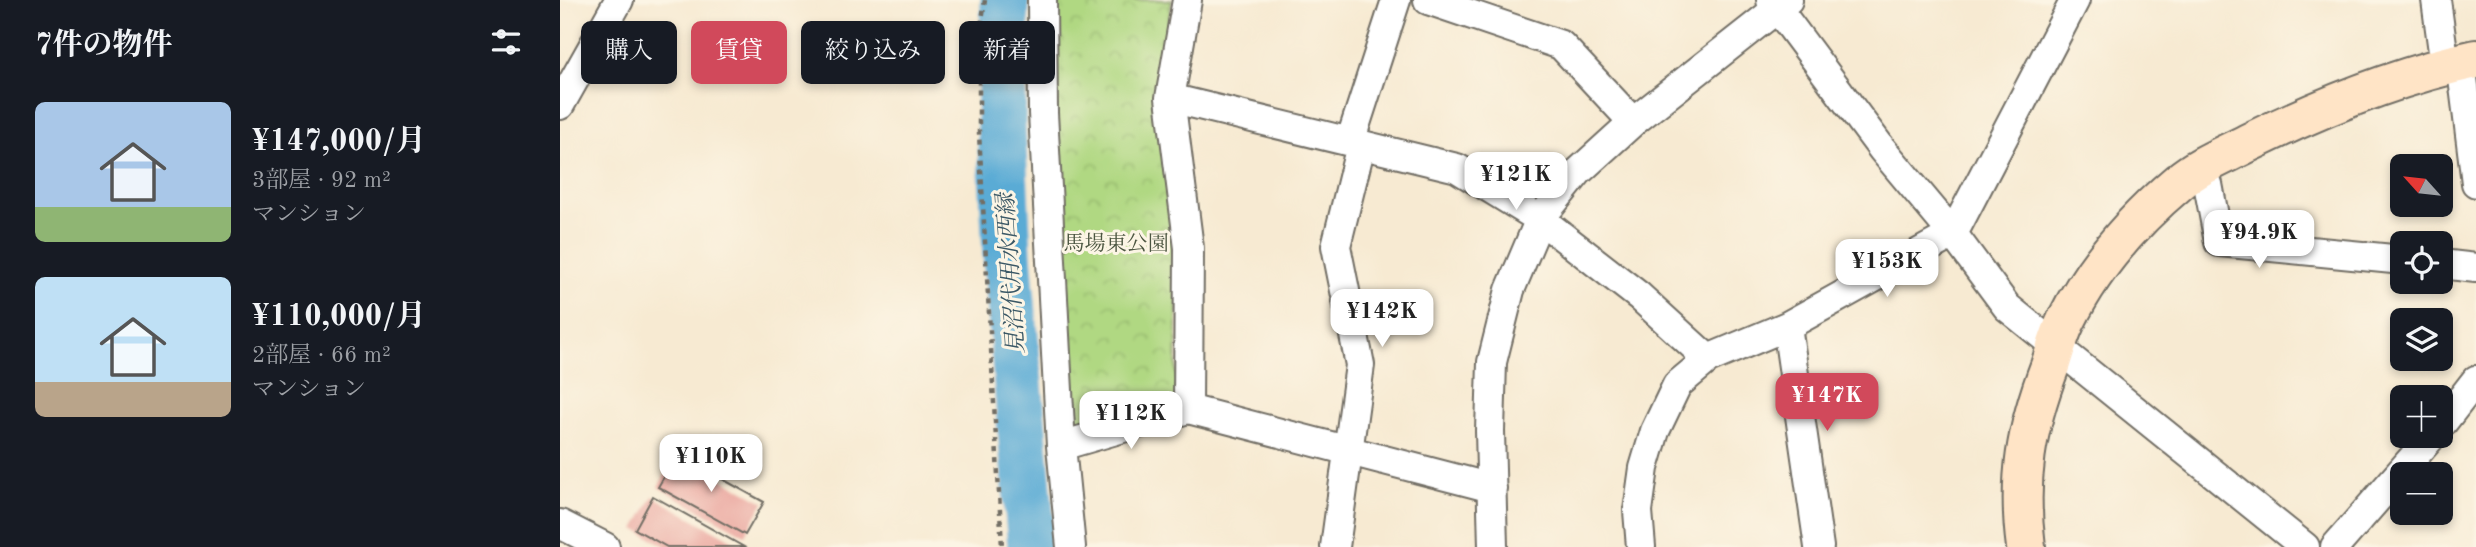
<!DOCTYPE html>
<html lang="ja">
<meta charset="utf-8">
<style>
:root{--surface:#171b24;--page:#20242c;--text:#f1f3f6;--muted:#9ea1a6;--accent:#d1495b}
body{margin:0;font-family:"Old Standard TT","Noto Serif JP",serif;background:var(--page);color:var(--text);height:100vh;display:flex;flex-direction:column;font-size:26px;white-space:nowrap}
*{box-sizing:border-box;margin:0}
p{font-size:23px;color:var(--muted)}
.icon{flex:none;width:38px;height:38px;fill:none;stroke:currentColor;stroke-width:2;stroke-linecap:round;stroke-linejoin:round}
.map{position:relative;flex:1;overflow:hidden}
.side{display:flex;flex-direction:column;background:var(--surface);width:560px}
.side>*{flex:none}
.banner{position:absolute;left:21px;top:21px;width:665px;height:63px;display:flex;gap:14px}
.needle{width:46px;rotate:297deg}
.fabs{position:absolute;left:1830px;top:154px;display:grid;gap:14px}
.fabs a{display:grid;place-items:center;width:63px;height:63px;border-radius:10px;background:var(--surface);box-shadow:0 4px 10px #0003;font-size:35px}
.price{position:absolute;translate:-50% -60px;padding:0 16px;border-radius:14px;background:#fff;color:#222;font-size:23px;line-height:46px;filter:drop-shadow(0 2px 4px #0008)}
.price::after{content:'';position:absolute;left:50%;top:42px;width:21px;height:16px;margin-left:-10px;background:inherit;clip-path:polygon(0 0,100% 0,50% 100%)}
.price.on{background:var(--accent);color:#fff}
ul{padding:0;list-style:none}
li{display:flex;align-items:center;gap:21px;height:175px;padding:0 35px}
li span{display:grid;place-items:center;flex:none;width:196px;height:140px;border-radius:10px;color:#555}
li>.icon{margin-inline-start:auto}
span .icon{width:84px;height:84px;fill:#fffc;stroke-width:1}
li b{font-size:30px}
h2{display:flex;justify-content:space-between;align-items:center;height:84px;padding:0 35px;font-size:30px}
.tag{padding:0 24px;border-radius:10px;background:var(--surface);box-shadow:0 4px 10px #0003;font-size:24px;line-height:63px}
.tag.on{background:var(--accent);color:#fff}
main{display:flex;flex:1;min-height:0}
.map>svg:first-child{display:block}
</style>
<main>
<section class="side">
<h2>7件の物件<svg class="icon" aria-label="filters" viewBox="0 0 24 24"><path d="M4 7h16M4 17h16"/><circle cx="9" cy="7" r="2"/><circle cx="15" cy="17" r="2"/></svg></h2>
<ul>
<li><span style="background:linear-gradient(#a9c7e8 75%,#8fb573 0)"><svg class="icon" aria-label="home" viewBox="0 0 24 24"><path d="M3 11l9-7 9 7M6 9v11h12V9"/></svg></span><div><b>¥147,000/月</b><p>3部屋 · 92 m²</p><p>マンション</p></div></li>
<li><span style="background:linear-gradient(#bfe0f5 75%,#b9a48a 0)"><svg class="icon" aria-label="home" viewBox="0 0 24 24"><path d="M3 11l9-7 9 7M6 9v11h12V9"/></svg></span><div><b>¥110,000/月</b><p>2部屋 · 66 m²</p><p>マンション</p></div></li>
</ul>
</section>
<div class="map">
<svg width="1916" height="547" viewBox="0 0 1916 547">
<defs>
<pattern id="park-crowns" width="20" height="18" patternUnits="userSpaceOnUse" patternTransform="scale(1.75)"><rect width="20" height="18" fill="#b0d882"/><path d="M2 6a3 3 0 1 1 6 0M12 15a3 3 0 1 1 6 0" fill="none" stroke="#98ba70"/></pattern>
</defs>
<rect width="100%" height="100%" fill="#fcf5e5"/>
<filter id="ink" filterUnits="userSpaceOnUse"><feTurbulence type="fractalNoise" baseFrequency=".0143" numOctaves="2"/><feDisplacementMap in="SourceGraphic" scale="14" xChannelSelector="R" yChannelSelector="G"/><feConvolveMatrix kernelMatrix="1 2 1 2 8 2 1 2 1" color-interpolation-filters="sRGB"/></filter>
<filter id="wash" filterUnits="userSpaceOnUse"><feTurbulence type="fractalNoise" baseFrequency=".00686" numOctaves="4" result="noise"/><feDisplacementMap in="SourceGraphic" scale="28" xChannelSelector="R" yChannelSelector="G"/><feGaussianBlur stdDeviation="1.57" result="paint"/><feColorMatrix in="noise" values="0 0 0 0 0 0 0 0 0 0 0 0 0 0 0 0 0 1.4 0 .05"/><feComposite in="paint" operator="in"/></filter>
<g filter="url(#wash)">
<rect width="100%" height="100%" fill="#f7ead2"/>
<!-- park -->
<path fill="url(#park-crowns)" stroke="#6e8256" stroke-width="2" d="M489,0H612L595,104L618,241L616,400L517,433L505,425Z"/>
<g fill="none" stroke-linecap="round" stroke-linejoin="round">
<!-- river -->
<path stroke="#5aabd5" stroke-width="49" d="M445,0L441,124L447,255L472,547"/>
</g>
<g id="blocks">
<!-- building -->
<path fill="#e58e89" d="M117,454L204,502L185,535L98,487Z
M93,496L184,547H107L75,529Z"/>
</g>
</g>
<g filter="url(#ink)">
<use href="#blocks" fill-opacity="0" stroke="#726e65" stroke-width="2"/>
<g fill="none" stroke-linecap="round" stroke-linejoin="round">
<defs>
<path id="street" d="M482,0L483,113L501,446L511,547
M627,0L610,98L629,248L628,409L932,488
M868,0L1001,45L1073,122
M1211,0L1322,149L1393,234L1447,307L1745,547
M1876,0L1885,66
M1901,62L1916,183
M610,98L897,168L980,219L1079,296L1148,359
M0,105L59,0
M790,142L836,0
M1639,168L1648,184L1659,242L1843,260
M1881,264L1916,268
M1227,326L1259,547
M1881,425L1916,380
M501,446L628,409
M0,524L45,547
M775,547L800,365L776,246L801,145
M933,547L930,431L932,362L950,290L980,219L1018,172L1073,122L1228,0
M1081,547L1078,511L1084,468L1095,431L1117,385L1148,359L1227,326L1393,234L1515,0
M1775,547L1872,436"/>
<path id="secondary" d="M1466,547C1457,480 1466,429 1490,366C1495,351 1499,335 1506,321C1532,268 1574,220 1619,182C1639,165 1665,155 1688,143C1761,107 1836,76 1916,59"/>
</defs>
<!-- street casing -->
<use href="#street" stroke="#726e65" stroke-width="32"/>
<!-- secondary casing -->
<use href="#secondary" stroke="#726e65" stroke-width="42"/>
<!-- path -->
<path stroke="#726e65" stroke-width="4.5" stroke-dasharray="5 5" stroke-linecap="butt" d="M425,0L419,40V133L442,547"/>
<!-- street -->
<use href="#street" stroke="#fff" stroke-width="28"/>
<!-- secondary -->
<use href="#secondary" stroke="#ffe4c6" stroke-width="38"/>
</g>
</g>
<g text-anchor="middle" stroke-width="6" stroke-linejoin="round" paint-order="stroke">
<!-- park labels -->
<g font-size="21" fill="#4c5641" stroke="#fcf5e5">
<text x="556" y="250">馬場東公園</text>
</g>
<!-- water labels -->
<g font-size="23" font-style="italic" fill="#3b5866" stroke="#fcf5e5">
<text transform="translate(450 274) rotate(-94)" y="8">見沼代用水西縁</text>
</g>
</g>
</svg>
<div class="fabs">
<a><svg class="needle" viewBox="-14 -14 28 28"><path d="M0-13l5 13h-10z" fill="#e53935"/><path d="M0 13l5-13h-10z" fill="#9ea1a6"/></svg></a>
<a><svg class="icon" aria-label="locate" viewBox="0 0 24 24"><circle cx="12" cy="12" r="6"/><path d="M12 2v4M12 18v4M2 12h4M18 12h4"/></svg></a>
<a><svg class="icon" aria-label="layers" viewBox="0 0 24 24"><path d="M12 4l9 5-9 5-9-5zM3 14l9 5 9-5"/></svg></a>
<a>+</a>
<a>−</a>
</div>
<b class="price" style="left:956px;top:212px">¥121K</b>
<b class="price" style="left:1699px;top:270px">¥94.9K</b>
<b class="price" style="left:1327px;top:299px">¥153K</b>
<b class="price" style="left:822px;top:349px">¥142K</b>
<b class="price on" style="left:1267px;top:433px">¥147K</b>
<b class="price" style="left:571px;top:451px">¥112K</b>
<b class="price" style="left:151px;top:494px">¥110K</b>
<div class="banner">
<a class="tag">購入</a>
<a class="tag on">賃貸</a>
<a class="tag">絞り込み</a>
<a class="tag">新着</a>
</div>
</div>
</main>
